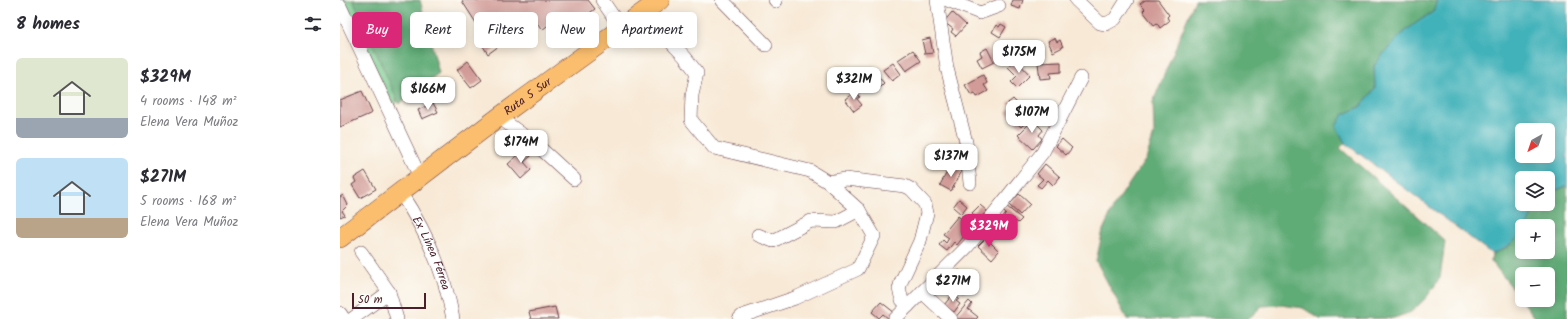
<!DOCTYPE html>
<meta charset="utf-8">
<style>
:root{--surface:#fff;--page:#f2f2f3;--text:#2b2b33;--muted:#7c7c81;--accent:#db2777}
body{margin:0;font-family:Kalam,sans-serif;background:var(--page);color:var(--text);height:100vh;display:flex;flex-direction:column;font-size:15px;white-space:nowrap}
*{box-sizing:border-box;margin:0}
p{font-size:13px;color:var(--muted)}
.icon{flex:none;width:22px;height:22px;fill:none;stroke:currentColor;stroke-width:2;stroke-linecap:round;stroke-linejoin:round}
.map{position:relative;flex:1;overflow:hidden}
.side{display:flex;flex-direction:column;background:var(--surface);width:340px}
.side>*{flex:none}
.top-card{position:absolute;left:12px;top:12px;width:380px;height:36px;display:flex;gap:8px}
.needle{width:26px;rotate:220deg}
.fabs{position:absolute;left:1175px;top:123px;display:grid;gap:8px}
.fabs a{display:grid;place-items:center;width:40px;height:40px;border-radius:6px;background:var(--surface);box-shadow:0 2px 10px #0003;font-size:20px}
.scale{position:absolute;left:12px;bottom:10px;width:74px;box-sizing:border-box;padding-left:4px;border:2px solid #4a1f2b;border-top:0;font-size:11px;line-height:14px;white-space:nowrap;color:#4a1f2b;-webkit-text-stroke:3px #fdfcf7;paint-order:stroke}
.price{position:absolute;translate:-50% -34px;padding:0 9px;border-radius:8px;background:#fff;color:#222;font-size:13px;line-height:26px;filter:drop-shadow(0 1px 2px #0008)}
.price::after{content:'';position:absolute;left:50%;top:24px;width:12px;height:9px;margin-left:-6px;background:inherit;clip-path:polygon(0 0,100% 0,50% 100%)}
.price.active{background:var(--accent);color:#fff}
ul{padding:0;list-style:none}
li{display:flex;align-items:center;gap:12px;height:100px;padding:0 16px}
li span{display:grid;place-items:center;flex:none;width:112px;height:80px;border-radius:6px;color:#555}
li>.icon{margin-inline-start:auto}
span .icon{width:48px;height:48px;fill:#fffc;stroke-width:1}
li b{font-size:17px}
h2{display:flex;justify-content:space-between;align-items:center;height:48px;padding:0 16px;font-size:17px}
.chip{padding:0 14px;border-radius:6px;background:var(--surface);box-shadow:0 2px 10px #0003;font-size:14px;line-height:36px}
.chip.active{background:var(--accent);color:#fff}
main{display:flex;flex:1;min-height:0}
.map>svg:first-child{display:block}
</style>
<main>
<section class="side">
<h2>8 homes<svg class="icon" aria-label="filters" viewBox="0 0 24 24"><path d="M4 7h16M4 17h16"/><circle cx="9" cy="7" r="2"/><circle cx="15" cy="17" r="2"/></svg></h2>
<ul>
<li><span style="background:linear-gradient(#dfe7d0 75%,#9aa5b1 0)"><svg class="icon" aria-label="home" viewBox="0 0 24 24"><path d="M3 11l9-7 9 7M6 9v11h12V9"/></svg></span><div><b>$329M</b><p>4 rooms · 148 m²</p><p>Elena Vera Muñoz</p></div></li>
<li><span style="background:linear-gradient(#bfe0f5 75%,#b9a48a 0)"><svg class="icon" aria-label="home" viewBox="0 0 24 24"><path d="M3 11l9-7 9 7M6 9v11h12V9"/></svg></span><div><b>$271M</b><p>5 rooms · 168 m²</p><p>Elena Vera Muñoz</p></div></li>
</ul>
</section>
<div class="map">
<svg width="1227" height="319" viewBox="0 0 1227 319">
<rect width="100%" height="100%" fill="#fdfcf7"/>
<filter id="ink" filterUnits="userSpaceOnUse"><feTurbulence type="fractalNoise" baseFrequency=".025" numOctaves="2"/><feDisplacementMap in="SourceGraphic" scale="8" xChannelSelector="R" yChannelSelector="G"/><feConvolveMatrix kernelMatrix="1 2 1 2 8 2 1 2 1" color-interpolation-filters="sRGB"/></filter>
<filter id="wash" filterUnits="userSpaceOnUse"><feTurbulence type="fractalNoise" baseFrequency=".012" numOctaves="4" result="noise"/><feDisplacementMap in="SourceGraphic" scale="16" xChannelSelector="R" yChannelSelector="G"/><feGaussianBlur stdDeviation="0.9" result="paint"/><feColorMatrix in="noise" values="0 0 0 0 0 0 0 0 0 0 0 0 0 0 0 0 0 1.4 0 .05"/><feComposite in="paint" operator="in"/></filter>
<g filter="url(#wash)">
<rect width="100%" height="100%" fill="#f8e9d6"/>
<!-- green -->
<path fill="#75c88b" stroke="#60745b" d="M0,0H39L57,89L56,103L54,106Z"/>
<!-- forest -->
<path fill="#60ac77" stroke="#556651" d="M13,0H80L99,73L59,104Z
M855,0H1097L1093,12C1065,29 1053,41 1034,66L1035,89L1020,107L1003,115L996,126L1005,143L1000,148L1105,241L1100,278L1086,298L1071,312L1054,318L980,319L963,308L941,305L922,306L908,319H787L756,261L763,230L774,206L806,159L814,134L813,102Z
M1227,186V319H1196L1182,300H1208V274H1182V300L1151,261L1152,254L1168,247L1182,230V252H1208V226H1186L1196,204H1208V193Z"/>
<!-- water -->
<path fill="#42b2ba" stroke="#466872" fill-rule="evenodd" d="M1097,0H1227V186L1208,193V178H1182V204H1196L1188,224L1186,226H1182C1182,240 1163,249 1152,254L1005,143L996,126L1003,115L1020,107L1035,89L1034,66C1053,41 1065,29 1093,12ZM1182,130H1208V156H1182Z"/>
<g id="blocks">
<!-- building -->
<path fill="#d29b97" d="M124,0H248L255,9L225,31L216,19L202,30L194,18L188,22L193,28L174,42L170,38L148,54L139,40L154,30L149,23L140,29L122,1Z
M673,0H683L680,9L671,6Z
M805,0H818L829,15L827,17L829,21L820,28L817,23L814,25L803,11L805,9L800,4Z
M612,12L626,25L616,36L611,32L613,29L604,22Z
M661,24L666,27L660,37L652,32L656,25L659,27Z
M590,38L593,53L585,54L582,40Z
M715,38L717,42L720,40L723,47L713,52L708,41Z
M647,48L654,62L642,68L637,59L642,56L640,52Z
M573,50L581,61L566,71L558,60Z
M676,60L690,75L677,88L671,82L677,76L668,67Z
M128,61L142,80L131,88L117,70Z
M721,62V72L710,73L711,78L700,79L698,63Z
M553,63L561,74L552,81L543,70Z
M537,75L544,83L538,89L531,81Z
M643,75L647,83L644,85L648,91L637,97L635,93L631,95L625,85Z
M22,91L32,113L0,127V100Z
M516,91L520,97L517,99L522,105L514,111L505,99Z
M673,99L691,118L681,127L666,112L672,107L668,103Z
M93,103L98,112L82,119L78,110Z
M693,120L703,130L699,135L702,139L693,149L678,135Z
M722,139L732,148L726,155L716,146Z
M185,149L191,156L184,162L191,170L181,179L168,164Z
M705,164L720,177L713,185L708,180L701,188L697,185L703,179L697,174Z
M611,165L622,171L611,191L600,185Z
M25,171L36,189L20,198L12,185L16,182L14,178Z
M679,194L690,204L680,215L669,205Z
M3,195L8,205L2,211L5,215L0,217V197Z
M619,199L627,206L621,214L613,207Z
M640,205L647,211L639,220L632,213Z
M666,206L682,219L678,223L675,221L662,236L653,229L666,214L662,210Z
M618,216L631,227L617,245L614,242L607,251L599,245L603,240L606,243L609,238L603,234Z
M646,238L659,251L652,259L638,246Z
M619,270L633,283L624,293L612,278Z
M613,294L619,299L616,301L620,304L614,312L604,305Z
M629,301L632,304L628,309L638,317L636,319H614Z
M541,302L555,313L549,319L543,314L539,318L532,312Z
M215,307L218,319H191L189,312Z"/>
</g>
</g>
<g filter="url(#ink)">
<use href="#blocks" fill-opacity="0" stroke="#643d45" stroke-width="1"/>
<g fill="none" stroke-linecap="round" stroke-linejoin="round">
<defs>
<g id="minor">
<path d="M262,0L281,28"/>
<path d="M382,0L426,45"/>
<path d="M435,0L436,1"/>
<path d="M597,0L607,68L626,142L630,183"/>
<path d="M607,0L640,13L659,6"/>
<path d="M736,0L760,23L766,24L775,19L787,0"/>
<path d="M0,6L80,177"/>
<path d="M303,13L345,57L357,73L352,95L351,120L374,148L470,171L488,182L505,179L565,186L571,189L585,204L587,213L580,241L561,282L559,289L562,300L568,306"/>
<path d="M159,117L199,147L234,179"/>
<path id="s1" d="M60,192C86,231 105,272 113,319"/>
<path d="M418,235L433,241L471,221L496,222L519,210"/>
<path d="M21,252L49,292L57,319"/>
<path d="M582,292L611,319"/>
<path d="M0,313L4,319"/>
<path d="M12,319L49,292"/>
<path d="M399,319L402,316L455,298L518,269L534,236L519,210L488,182"/>
<path d="M555,319L628,246L703,152L741,78"/>
</g>
<g id="highway">
<path id="s2" d="M0,238L159,117L320,0"/>
</g>
</defs>
<!-- minor casing -->
<use href="#minor" stroke="#643d45" stroke-width="14"/>
<!-- highway casing -->
<use href="#highway" stroke="#643d45" stroke-width="20"/>
<!-- minor -->
<use href="#minor" stroke="#fff" stroke-width="13"/>
<!-- highway -->
<use href="#highway" stroke="#fbbe6e" stroke-width="19"/>
</g>
</g>
<g text-anchor="middle" stroke-width="4" stroke-linejoin="round" paint-order="stroke">
<!-- street labels -->
<g font-size="12" fill="#4a1f2b" stroke="#fdfcf7">
<text dy="4" stroke="none"><textPath href="#s2" startOffset="235">Ruta 5 Sur</textPath></text>
<text dy="4" stroke="none"><textPath href="#s1" startOffset="69">Ex Línea Férrea</textPath></text>
</g>
</g>
</svg>
<div class="fabs">
<a><svg class="needle" viewBox="-14 -14 28 28"><path d="M0-13l5 13h-10z" fill="#e53935"/><path d="M0 13l5-13h-10z" fill="#7c7c81"/></svg></a>
<a><svg class="icon" aria-label="layers" viewBox="0 0 24 24"><path d="M12 4l9 5-9 5-9-5zM3 14l9 5 9-5"/></svg></a>
<a>+</a>
<a>−</a>
</div>
<div class="scale">50 m</div>
<b class="price" style="left:679px;top:74px">$175M</b>
<b class="price" style="left:514px;top:101px">$321M</b>
<b class="price" style="left:88px;top:111px">$166M</b>
<b class="price" style="left:692px;top:134px">$107M</b>
<b class="price" style="left:181px;top:164px">$174M</b>
<b class="price" style="left:611px;top:178px">$137M</b>
<b class="price active" style="left:649px;top:248px">$329M</b>
<b class="price" style="left:613px;top:303px">$271M</b>
<div class="top-card">
<a class="chip active">Buy</a>
<a class="chip">Rent</a>
<a class="chip">Filters</a>
<a class="chip">New</a>
<a class="chip">Apartment</a>
</div>
</div>
</main>
